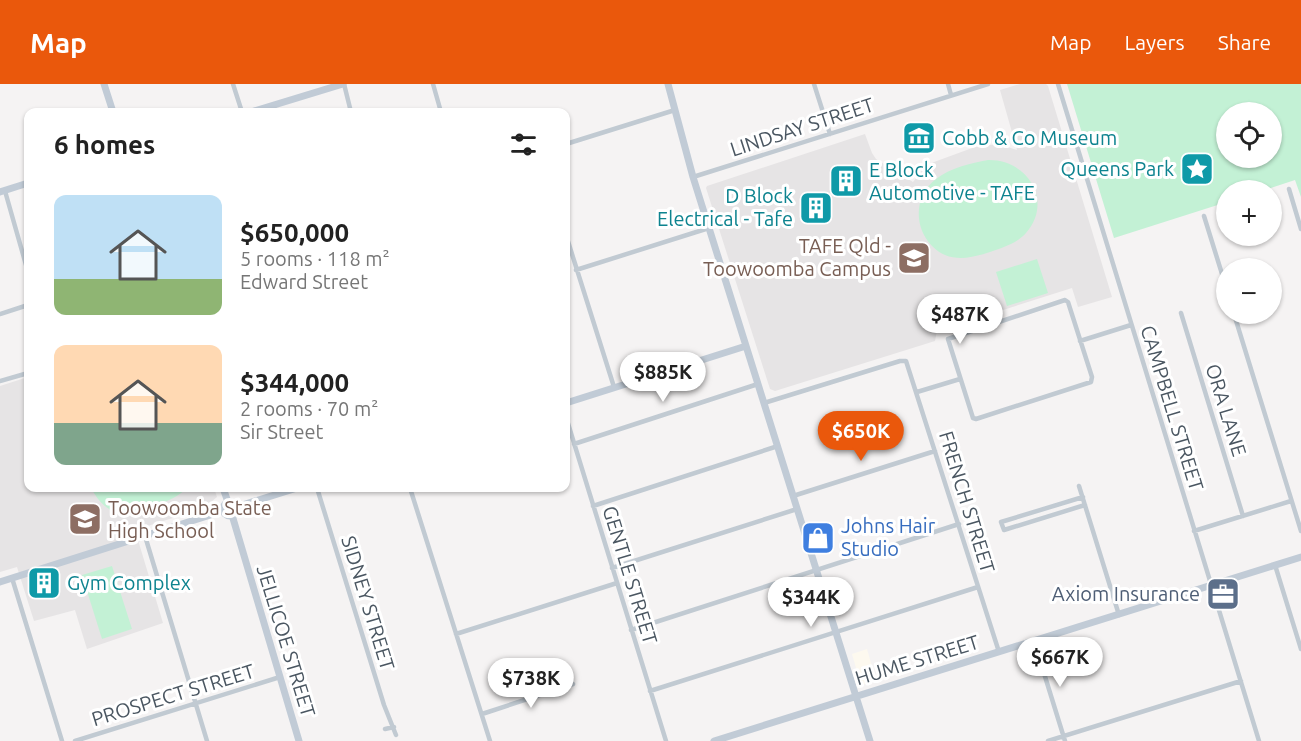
<!DOCTYPE html>
<meta charset="utf-8">
<style>
:root{--surface:#fff;--page:#f6f6f6;--text:#222;--muted:#767676;--accent:#ea580c}
body{margin:0;font-family:Ubuntu,sans-serif;background:var(--page);color:var(--text);height:100vh;display:flex;flex-direction:column;font-size:22px;white-space:nowrap}
*{box-sizing:border-box;margin:0}
p{font-size:20px;color:var(--muted)}
.icon{flex:none;width:33px;height:33px;fill:none;stroke:currentColor;stroke-width:2;stroke-linecap:round;stroke-linejoin:round}
.map{position:relative;flex:1;overflow:hidden}
.drawer{position:absolute;left:24px;top:24px;width:546px;height:384px;display:flex;flex-direction:column;background:var(--surface);border-radius:12px;box-shadow:0 2px 4px #0004}
.drawer>*{flex:none}
.fabs{position:absolute;left:1216px;top:18px;display:grid;gap:12px}
.fabs a{display:grid;place-items:center;width:66px;height:66px;border-radius:50%;background:var(--surface);box-shadow:0 2px 4px #0004;font-size:30px}
.price{position:absolute;translate:-50% -51px;padding:0 14px;border-radius:21px;background:#fff;color:#222;font-size:20px;line-height:39px;filter:drop-shadow(0 2px 3px #0008)}
.price::after{content:'';position:absolute;left:50%;top:36px;width:18px;height:14px;margin-left:-9px;background:inherit;clip-path:polygon(0 0,100% 0,50% 100%)}
.price.selected{background:var(--accent);color:#fff}
ul{padding:0;list-style:none}
li{display:flex;align-items:center;gap:18px;height:150px;padding:0 30px}
li span{display:grid;place-items:center;flex:none;width:168px;height:120px;border-radius:12px;color:#555}
li>.icon{margin-inline-start:auto}
span .icon{width:72px;height:72px;fill:#fffc;stroke-width:1}
li b{font-size:26px}
h2{display:flex;justify-content:space-between;align-items:center;height:72px;padding:0 30px;font-size:26px}
header{display:flex;align-items:center;gap:36px;box-sizing:border-box;height:84px;padding:0 30px;background:var(--accent);color:#fff}
header strong{font-size:28px}
nav{display:flex;gap:33px;margin-inline-start:auto;font-size:21px}
.map>svg:first-child{display:block}
</style>
<header>
<strong>Map</strong>
<nav><a>Map</a><a>Layers</a><a>Share</a></nav>
</header>
<div class="map">
<svg width="1301" height="657" viewBox="0 0 1301 657">
<rect width="100%" height="100%" fill="#f5f3f3"/>
<!-- commercial -->
<path fill="#fdf9ef" d="M867,565L876,597L861,601L852,570Z"/>
<!-- education -->
<path fill="#e6e4e5" d="M1020,0H1046L1048,2L1112,213L1078,223L1072,204L937,247L935,257L775,307L770,305L706,104L707,102L865,50L872,69L876,75L913,98L924,84L934,78L975,63L998,60L1017,66L1000,6Z
M28,293V404H214L217,413L204,424L135,446L163,539L87,565L75,526L34,537L17,483L0,488V302Z"/>
<!-- green -->
<path fill="#c3f1d5" fill-rule="evenodd" d="M1067,0H1301V113L1295,96L1265,106H1227V118L1114,154ZM1272,28V74H1227V28Z
M988,76C1027,75 1054,117 1026,149C1016,160 1003,163 990,168C974,173 960,177 945,171C915,157 909,115 936,95C950,84 971,79 988,76Z
M1037,175L1048,209L1007,222L996,188Z
M91,404H186C178,417 128,433 113,427C103,423 96,413 91,404Z
M112,482L132,545L102,555L82,491Z"/>
<g fill="none" stroke-linecap="round" stroke-linejoin="round">
<!-- street -->
<path stroke="#c1cad2" stroke-width="4.5" d="M233,0L242,28
M344,0L351,28
M433,0L441,28
M814,0L830,50
M948,0L951,11
M1058,0L1259,657
M566,60L675,26
M693,93L988,0
M1289,105L1301,145
M5,107L28,188
M1204,132L1227,206
M566,151L614,303
M576,186L709,144
M1065,216L1068,218L1092,293L1091,298L976,335L973,334L948,255Z
M1181,229L1243,432
M0,230L28,221
M1234,230L1301,447
M1080,257L1131,241
M0,297L28,289
M917,308L960,295
M764,319L900,277H906L999,568
M566,333L666,657
M574,360L758,300
M1079,402L1119,531
M317,404L384,621L396,651
M410,404L490,657
M793,412L935,367
M1083,413L1001,438L1004,446L1085,421
M593,422L778,362
M1194,447L1291,417
M145,452L207,657
M1275,481L1301,565
M612,484L797,425
M12,494L62,657
M631,546L959,440
M456,550L617,499
M1034,557L1065,657
M650,607L978,503
M482,630L573,600
M385,645L394,643
M75,657L280,593
M1048,657L1241,597"/>
<!-- secondary -->
<path stroke="#c1cbd6" stroke-width="7" d="M104,0L113,28
M668,0L693,93L870,657
M251,28L343,0
M0,108L28,99
M566,319L746,262
M223,404L228,418
M223 425a7 7 0 1 1 14 0a7 7 0 1 1-14 0Z
M236,423L297,404
M232,431L299,657
M0,498L223,427
M714,657L1301,473"/>
</g>
<!-- icons -->
<defs>
<symbol id="museum-square" viewBox="-11 -11 22 22"><rect x="-9" y="-9" width="18" height="18" rx="4" fill="#0f9aa8" stroke="#fff"/><path d="M0-6L6-3V-2H-6V-3ZM-5-1h2V3h-2ZM-1-1h2V3h-2ZM3-1h2V3H3ZM-6 4H6V6H-6Z" fill="#fff"/></symbol>
<symbol id="sight-square" viewBox="-11 -11 22 22"><rect x="-9" y="-9" width="18" height="18" rx="4" fill="#0f9aa8" stroke="#fff"/><path d="M0-6L1.8-2.2L6-1.7L2.9 1.2L3.7 5.4L0 3.3L-3.7 5.4L-2.9 1.2L-6-1.7L-1.8-2.2Z" fill="#fff"/></symbol>
<symbol id="building-square" viewBox="-11 -11 22 22"><rect x="-9" y="-9" width="18" height="18" rx="4" fill="#0f9aa8" stroke="#fff"/><path d="M-4-6H4V6H1V3H-1V6H-4ZM-2.5-4.3h1.7v1.8h-1.7ZM.8-4.3h1.7v1.8H.8ZM-2.5-1h1.7V.8h-1.7ZM.8-1h1.7V.8H.8Z" fill="#fff"/></symbol>
<symbol id="university-square" viewBox="-11 -11 22 22"><rect x="-9" y="-9" width="18" height="18" rx="4" fill="#8d6e63" stroke="#fff"/><path d="M0-5L7-2L0 1L-7-2ZM-4 1L0 2.5L4 1V4Q0 6-4 4Z" fill="#fff"/></symbol>
<symbol id="school-square" viewBox="-11 -11 22 22"><rect x="-9" y="-9" width="18" height="18" rx="4" fill="#8d6e63" stroke="#fff"/><path d="M0-5L7-2L0 1L-7-2ZM-4 1L0 2.5L4 1V4Q0 6-4 4Z" fill="#fff"/></symbol>
<symbol id="shop-square" viewBox="-11 -11 22 22"><rect x="-9" y="-9" width="18" height="18" rx="4" fill="#3f7fe0" stroke="#fff"/><path d="M-5-2.5h2.3a2.7 3.5 0 0 1 5.4 0H5L5.5 6h-11ZM-1.5-2.5h3a1.5 2.3 0 0 0-3 0Z" fill="#fff"/></symbol>
<symbol id="office-square" viewBox="-11 -11 22 22"><rect x="-9" y="-9" width="18" height="18" rx="4" fill="#5c6f8a" stroke="#fff"/><path d="M-6-3h4V-5.5h4V-3h4V5H-6ZM-1-4.5V-3h2v-1.5ZM-6 0V1H6V0Z" fill="#fff"/></symbol>
</defs>
<g fill-rule="evenodd">
<use href="#museum-square" x="900" y="35" width="38" height="38"/>
<use href="#sight-square" x="1178" y="66" width="38" height="38"/>
<use href="#building-square" x="827" y="78" width="38" height="38"/>
<use href="#building-square" x="797" y="105" width="38" height="38"/>
<use href="#university-square" x="895" y="155" width="38" height="38"/>
<use href="#school-square" x="66" y="416" width="38" height="38"/>
<use href="#shop-square" x="799" y="435" width="38" height="38"/>
<use href="#building-square" x="25" y="480" width="38" height="38"/>
<use href="#office-square" x="1204" y="491" width="38" height="38"/>
</g>
<g text-anchor="middle" stroke-width="6" stroke-linejoin="round" paint-order="stroke">
<!-- street labels -->
<g font-size="20" fill="#4a5661" stroke="#fff">
<text transform="translate(802 43) rotate(-18)" y="7">LINDSAY STREET</text>
<text transform="translate(1172 324) rotate(73)" y="7">CAMPBELL STREET</text>
<text transform="translate(1226 326) rotate(73)" y="7">ORA LANE</text>
<text transform="translate(967 418) rotate(73)" y="7">FRENCH STREET</text>
<text transform="translate(630 491) rotate(73)" y="7">GENTLE STREET</text>
<text transform="translate(368 519) rotate(73)" y="7">SIDNEY STREET</text>
<text transform="translate(286 557) rotate(73)" y="7">JELLICOE STREET</text>
<text transform="translate(917 576) rotate(-17)" y="7">HUME STREET</text>
<text transform="translate(173 611) rotate(-17)" y="7">PROSPECT STREET</text>
</g>
<!-- culture labels -->
<g font-size="20" fill="#0d838f" stroke="#fff" text-anchor="start">
<text x="942" y="61">Cobb &amp; Co Museum</text>
<text x="1174" y="92" text-anchor="end">Queens Park</text>
<text x="869" y="93">E Block<tspan x="869" dy="23">Automotive - TAFE</tspan></text>
<text x="793" y="119" text-anchor="end">D Block<tspan x="793" dy="23">Electrical - Tafe</tspan></text>
<text x="67" y="506">Gym Complex</text>
</g>
<!-- education labels -->
<g font-size="20" fill="#785e54" stroke="#fff" text-anchor="end">
<text x="891" y="169">TAFE Qld -<tspan x="891" dy="23">Toowoomba Campus</tspan></text>
<text x="108" y="431" text-anchor="start">Toowoomba State<tspan x="108" dy="23">High School</tspan></text>
</g>
<!-- shop labels -->
<g font-size="20" fill="#366cbe" stroke="#fff" text-anchor="start">
<text x="841" y="449">Johns Hair<tspan x="841" dy="23">Studio</tspan></text>
</g>
<!-- service labels -->
<g font-size="20" fill="#4e5e75" stroke="#fff" text-anchor="end">
<text x="1200" y="517">Axiom Insurance</text>
</g>
</g>
</svg>
<div class="fabs">
<a><svg class="icon" aria-label="locate" viewBox="0 0 24 24"><circle cx="12" cy="12" r="6"/><path d="M12 2v4M12 18v4M2 12h4M18 12h4"/></svg></a>
<a>+</a>
<a>−</a>
</div>
<b class="price" style="left:960px;top:261px">$487K</b>
<b class="price" style="left:663px;top:319px">$885K</b>
<b class="price selected" style="left:861px;top:378px">$650K</b>
<b class="price" style="left:811px;top:544px">$344K</b>
<b class="price" style="left:1060px;top:604px">$667K</b>
<b class="price" style="left:531px;top:625px">$738K</b>
<section class="drawer">
<h2>6 homes<svg class="icon" aria-label="filters" viewBox="0 0 24 24"><path d="M4 7h16M4 17h16"/><circle cx="9" cy="7" r="2"/><circle cx="15" cy="17" r="2"/></svg></h2>
<ul>
<li><span style="background:linear-gradient(#bfe0f5 70%,#8fb573 0)"><svg class="icon" aria-label="home" viewBox="0 0 24 24"><path d="M3 11l9-7 9 7M6 9v11h12V9"/></svg></span><div><b>$650,000</b><p>5 rooms · 118 m²</p><p>Edward Street</p></div></li>
<li><span style="background:linear-gradient(#ffd9b3 65%,#7fa58c 0)"><svg class="icon" aria-label="home" viewBox="0 0 24 24"><path d="M3 11l9-7 9 7M6 9v11h12V9"/></svg></span><div><b>$344,000</b><p>2 rooms · 70 m²</p><p>Sir Street</p></div></li>
</ul>
</section>
</div>
